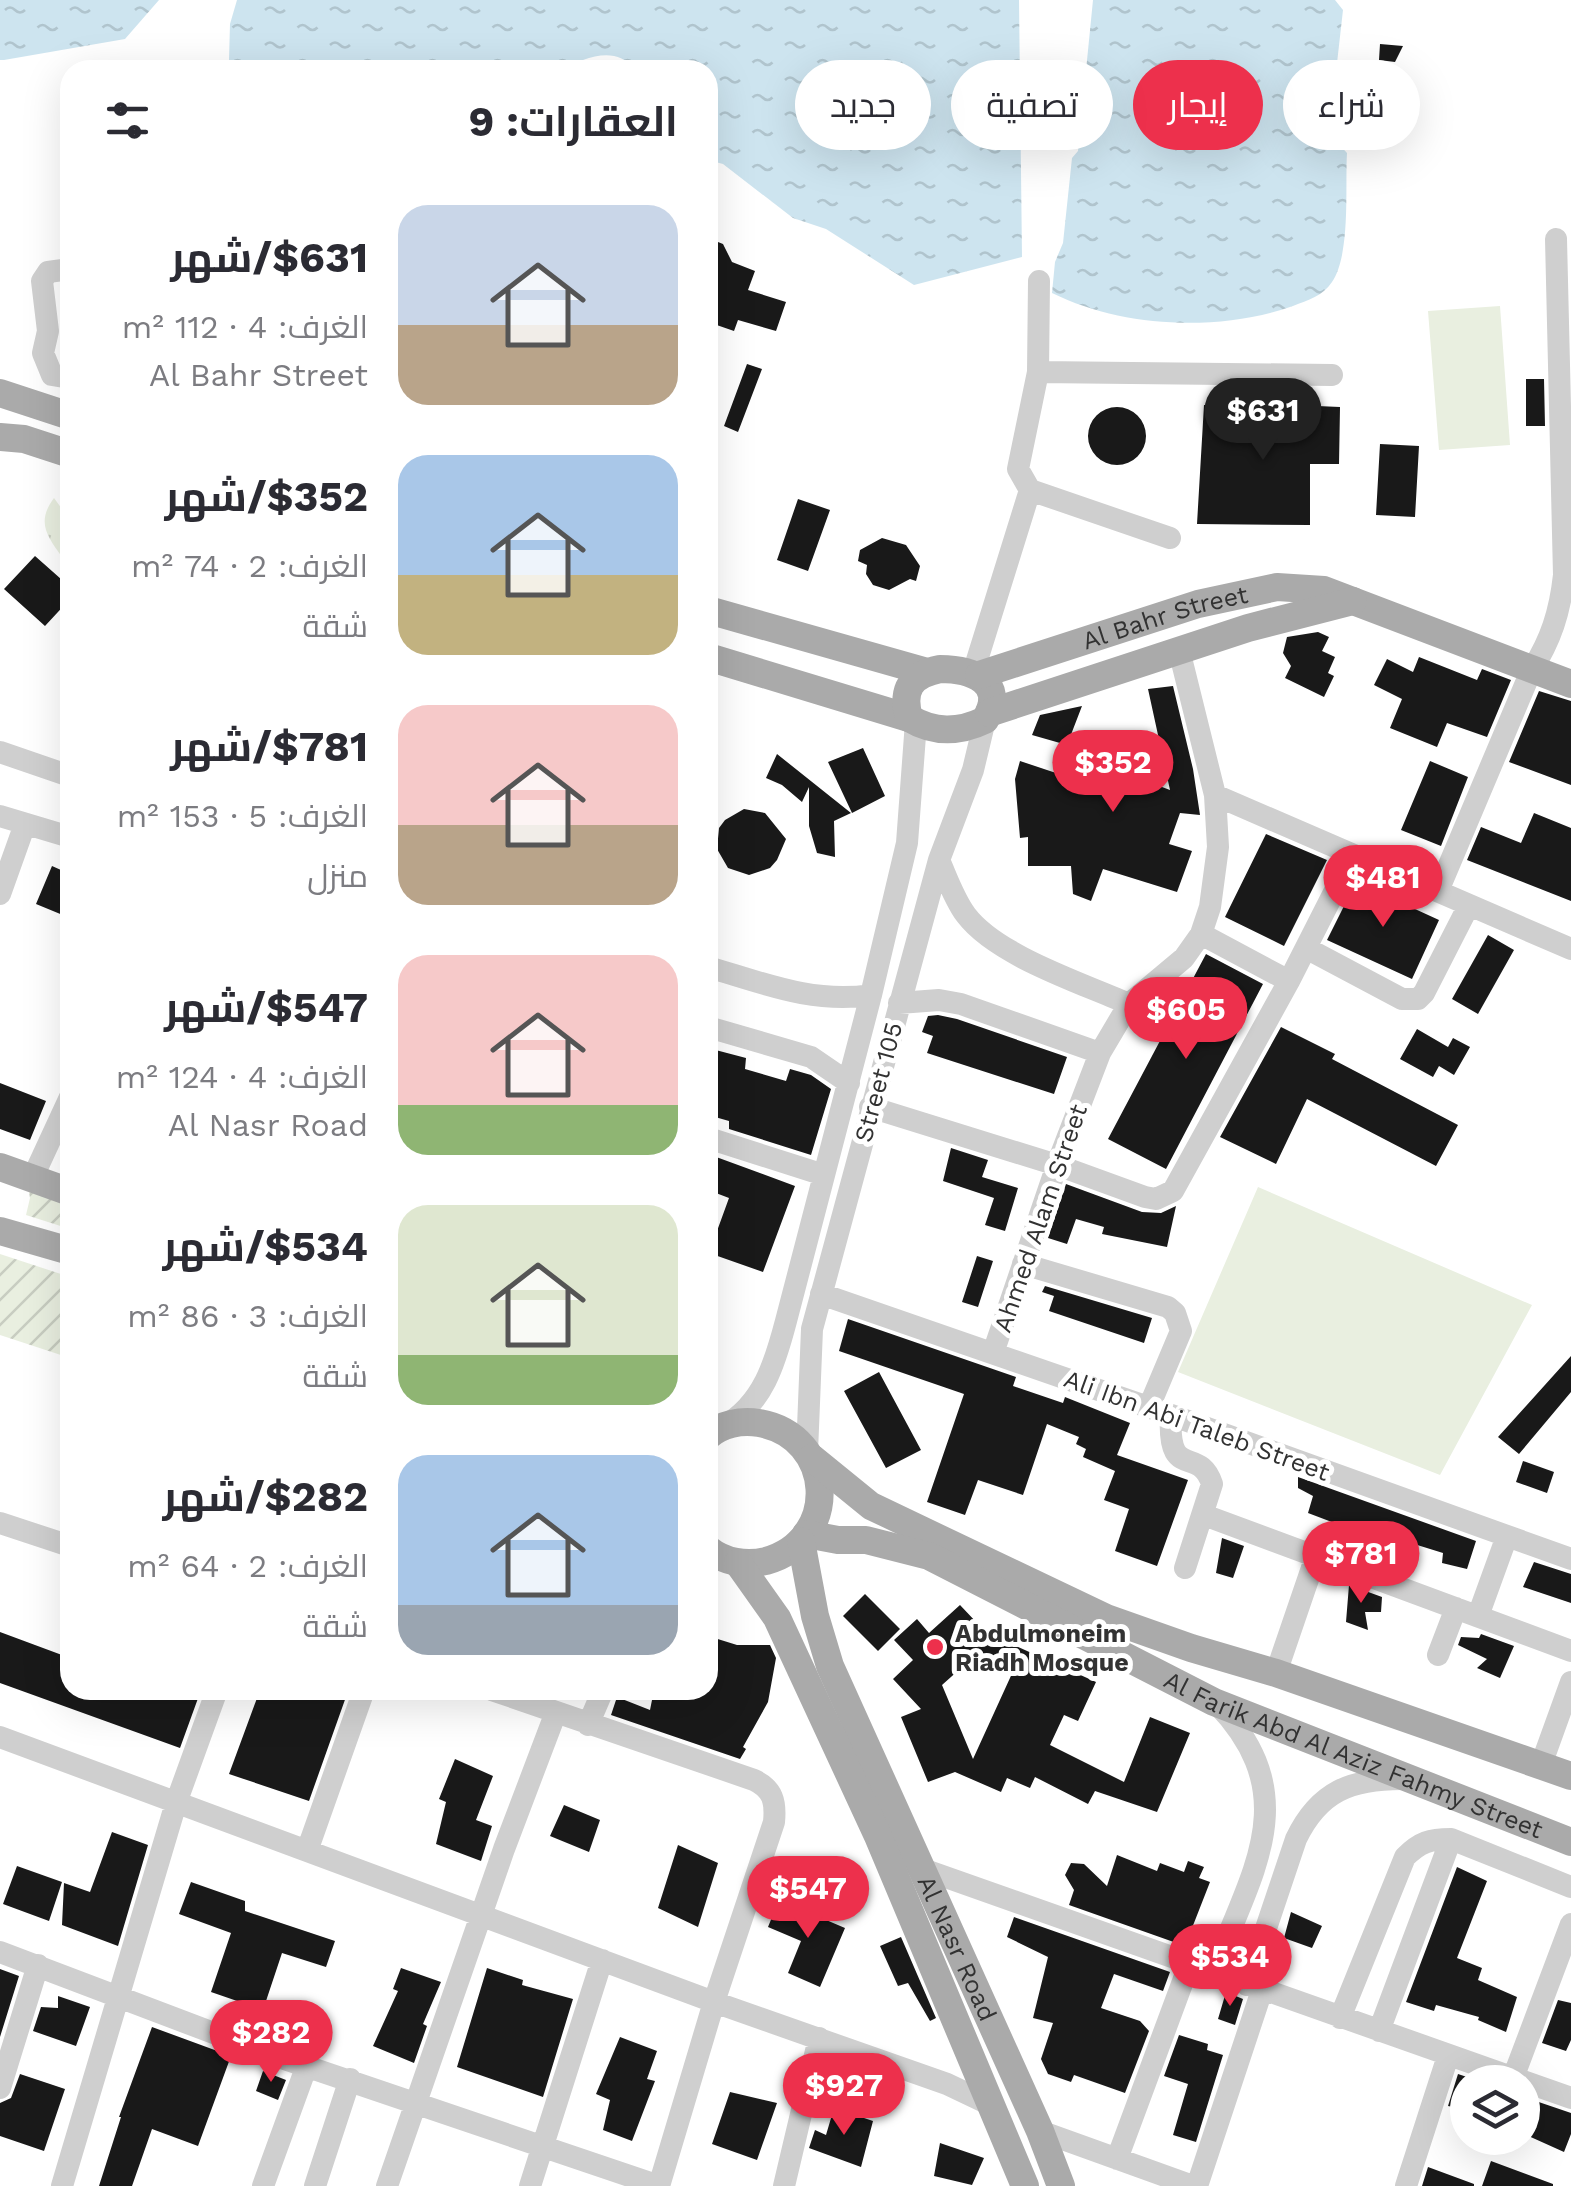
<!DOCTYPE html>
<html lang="ar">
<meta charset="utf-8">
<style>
:root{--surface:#fff;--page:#f2f2f3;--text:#2b2b33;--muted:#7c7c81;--accent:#ed304c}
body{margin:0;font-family:"Work Sans",Cairo,sans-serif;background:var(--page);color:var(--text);direction:rtl;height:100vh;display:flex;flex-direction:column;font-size:38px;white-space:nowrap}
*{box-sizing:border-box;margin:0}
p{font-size:32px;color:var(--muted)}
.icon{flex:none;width:55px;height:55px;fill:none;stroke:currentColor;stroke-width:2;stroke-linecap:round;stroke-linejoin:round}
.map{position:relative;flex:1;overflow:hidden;direction:ltr}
.details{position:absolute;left:60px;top:60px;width:658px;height:1640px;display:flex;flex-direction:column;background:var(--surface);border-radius:30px;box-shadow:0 10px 40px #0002;direction:rtl}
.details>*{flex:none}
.top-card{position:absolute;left:748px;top:60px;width:672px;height:90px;direction:rtl;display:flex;gap:20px}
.controls{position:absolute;left:1450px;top:2065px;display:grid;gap:20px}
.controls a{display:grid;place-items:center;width:90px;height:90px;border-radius:50%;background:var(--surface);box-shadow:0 10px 40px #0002;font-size:50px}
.price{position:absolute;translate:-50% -85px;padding:0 22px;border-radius:35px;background:var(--accent);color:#fff;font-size:32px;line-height:65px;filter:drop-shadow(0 2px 5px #0008)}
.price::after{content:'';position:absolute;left:50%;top:60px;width:30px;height:22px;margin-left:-15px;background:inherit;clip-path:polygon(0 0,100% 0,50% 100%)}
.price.selected{background:#222;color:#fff}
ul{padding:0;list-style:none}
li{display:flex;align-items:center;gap:30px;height:250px;padding:0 40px}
li span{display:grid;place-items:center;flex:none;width:280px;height:200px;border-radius:30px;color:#555}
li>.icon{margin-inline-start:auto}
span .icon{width:120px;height:120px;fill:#fffc;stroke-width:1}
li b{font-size:42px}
h2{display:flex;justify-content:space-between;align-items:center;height:120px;padding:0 40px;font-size:42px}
.chip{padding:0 35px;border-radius:45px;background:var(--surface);box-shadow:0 10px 40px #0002;font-size:35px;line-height:90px}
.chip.selected{background:var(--accent);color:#fff}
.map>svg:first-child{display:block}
</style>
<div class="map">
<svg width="1571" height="2186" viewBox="0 0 1571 2186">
<defs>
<pattern id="grass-tufts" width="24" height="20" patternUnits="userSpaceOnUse" patternTransform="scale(2.5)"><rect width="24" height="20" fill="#e9efe0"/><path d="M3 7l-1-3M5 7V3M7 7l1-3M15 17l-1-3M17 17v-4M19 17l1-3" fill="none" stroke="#c8cdc1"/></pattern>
<pattern id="garden-furrows" width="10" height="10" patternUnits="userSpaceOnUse" patternTransform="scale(2.5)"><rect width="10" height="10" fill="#e9efe0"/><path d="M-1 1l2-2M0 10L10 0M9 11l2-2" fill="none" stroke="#c8cdc1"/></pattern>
<pattern id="water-ripples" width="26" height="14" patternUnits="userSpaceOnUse" patternTransform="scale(2.5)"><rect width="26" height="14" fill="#cde4ef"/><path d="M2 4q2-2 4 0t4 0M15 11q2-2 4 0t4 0" fill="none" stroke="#b0c4cd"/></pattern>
</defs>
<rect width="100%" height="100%" fill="#fff"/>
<!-- grass -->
<path fill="url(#grass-tufts)" d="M54,498L70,520L62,526L70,541V550L62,557C47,536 36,522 54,498Z"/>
<!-- garden -->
<path fill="url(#garden-furrows)" d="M28,1186L70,1202V1229L26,1215L30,1198Z
M0,1254L70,1277V1358L0,1335Z"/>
<!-- pitch -->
<path fill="#e9efe0" d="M1500,306L1510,445L1439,450L1428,311Z
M1258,1187L1532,1305L1440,1475L1178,1372Z"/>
<!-- water -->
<path fill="url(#water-ripples)" d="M0,0H159L125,39L4,60H0Z
M237,0H1019L1022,257L914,285L826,229L793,218L723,164L708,160V70H635C621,52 603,53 583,60L581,70H242L229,60L230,24Z
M1093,0H1335L1343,10L1329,134L1347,153C1345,187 1351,254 1332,282C1323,296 1308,300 1293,306C1219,332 1123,328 1052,293L1055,262L1063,243L1072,158L1078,151Z"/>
<!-- building -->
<path fill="#191919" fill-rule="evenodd" d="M1380,44L1403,46L1395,62L1379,60Z
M708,238L723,244L732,262L755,271L748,290L786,302L776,331L738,320L734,331L708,322Z
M747,364L762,369L738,432L724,426Z
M1526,379H1544L1545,426H1526Z
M1204,405L1317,412V406L1340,407L1339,464H1310V525L1197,524Z
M1088 436a29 29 0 1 1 58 0a29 29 0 1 1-58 0Z
M1380,444L1419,446L1415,517L1376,515Z
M798,499L830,510L808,571L777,560Z
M882,538L906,545L920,566L916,581L910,579L889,590L873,585L866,574L867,565L858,561L860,550Z
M35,556L70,587V599L45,626L4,589Z
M1318,632L1329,637L1322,651L1335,657L1328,673L1334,676L1324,697L1285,678L1291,666L1283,653L1287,637Z
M1419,657L1477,680L1482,669L1511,680L1487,737L1447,723L1437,747L1390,728L1402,699L1374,685L1387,659L1413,672Z
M1173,686L1193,769L1200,815L1180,813L1169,844L1192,851L1177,892L1103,869L1091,901L1073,894L1071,866H1028V837L1020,838L1015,779L1020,761L1104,789L1108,774L1122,772L1170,790L1148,689Z
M1539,691L1571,701V785L1509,762Z
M1082,706L1067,745L1032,735L1040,715Z
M863,748L885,796L852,813L828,762Z
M777,754L851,813L834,821L835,857L817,853L809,826V787L802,802L782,785L766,778Z
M1430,761L1468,777L1441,846L1401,830Z
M744,809L765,813L786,839L777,860L770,868L749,875L728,868L717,849L719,828L725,820Z
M1534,813L1571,828V901L1467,860L1481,827L1521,843Z
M1266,834L1327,860L1284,946L1225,917Z
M52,866L70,874V918L36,904Z
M1356,882L1439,920L1412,979L1327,940Z
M1488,935L1514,950L1478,1014L1452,999Z
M1206,954L1263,984L1166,1169L1108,1139Z
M938,1015L957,1019L1067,1057L1054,1094L927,1053L933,1036L922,1032L928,1016Z
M1281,1027L1335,1054L1332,1059L1458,1125L1436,1166L1307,1099L1276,1164L1220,1137Z
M1417,1029L1448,1047L1453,1038L1470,1047L1454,1075L1439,1066L1433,1077L1400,1059Z
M708,1048L746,1058L745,1069L786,1081L790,1069L811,1075L831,1089L811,1155L729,1129V1121L708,1115Z
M0,1083L46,1101L30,1140L0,1129Z
M951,1148L988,1160L982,1177L1018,1188L1005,1231L985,1225L994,1198L943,1181Z
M708,1154L795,1186L763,1272L709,1253L729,1198L708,1190Z
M1066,1184L1142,1212L1161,1213L1176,1206L1167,1247L1102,1234L1104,1227L1076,1219L1067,1244L1048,1238Z
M977,1256L993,1261L978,1307L962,1302Z
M1045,1286L1152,1318L1144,1343L1049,1311L1054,1296L1042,1292Z
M848,1319L1016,1377L1013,1386L1063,1403L1065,1397L1130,1423L1117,1455L1188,1480L1157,1566L1115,1551L1129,1509L1104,1500L1115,1471L1083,1457L1086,1449L1076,1444L1079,1437L1047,1424L1023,1495L978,1480L965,1515L927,1502L964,1394L839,1351Z
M1571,1356V1392L1519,1454L1498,1437Z
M879,1372L921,1450L886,1468L844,1391Z
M1523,1461L1554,1472L1547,1493L1516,1482Z
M1298,1477L1476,1541L1467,1569L1442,1563L1443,1553L1414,1544L1411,1552L1308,1513L1313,1496L1298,1488Z
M1222,1538L1244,1546L1233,1578L1216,1573Z
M1534,1562L1571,1574V1603L1523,1587Z
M1349,1585L1382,1597L1381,1612H1365L1368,1630L1346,1622Z
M865,1594L900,1629L878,1651L843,1616Z
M960,1605L995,1642L1002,1627L1020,1635L1016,1646L1096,1682L1078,1721L1064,1715L1050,1745L1124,1782L1150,1717L1190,1733L1157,1812L1095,1791L1088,1804L1035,1777L1030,1788L1007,1778L1001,1792L955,1772L928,1782L901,1717L921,1709L893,1679L913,1660L894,1640L917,1619L929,1633ZM979,1652L1015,1667L973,1759L942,1685Z
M0,1632L70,1658V1690H201L180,1748L0,1683Z
M1481,1634L1514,1646L1500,1678L1477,1668L1487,1659L1458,1645L1461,1637L1479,1638Z
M708,1636L737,1645H770L776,1658L768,1702L743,1747L746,1749L740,1759L611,1715L617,1697L650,1710L654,1690H708Z
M260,1690H333L347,1694L309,1801L229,1774Z
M455,1759L493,1776L476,1820L492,1826L481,1861L436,1844L446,1802L439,1799Z
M564,1805L600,1820L589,1852L550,1836Z
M112,1832L148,1845L118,1946L62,1925L64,1883L90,1892Z
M678,1845L718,1863L698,1927L658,1908Z
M1117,1855L1157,1871L1160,1863L1184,1872L1188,1861L1204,1867L1199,1878L1210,1882L1185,1946L1069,1905L1074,1890L1065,1875L1071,1863L1084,1864L1107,1886Z
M17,1866L62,1882L49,1921L3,1904Z
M1457,1867L1487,1881L1457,1958L1482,1968L1478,1980L1517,1997L1506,2032L1478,2020L1479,2017L1436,2005L1434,2011L1406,2002Z
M191,1882L245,1901V1911L335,1941L326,1967L282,1953L263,2010L211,1992L231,1933L179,1914Z
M779,1900L845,1928L820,1987L788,1973L801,1941L768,1927Z
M1291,1912L1322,1926L1312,1948L1284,1938Z
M1014,1917L1170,1972L1163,1991L1114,1974L1101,2008L1140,2021L1149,2031L1125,2093L1074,2075L1071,2082L1048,2074L1041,2059L1053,2023L1033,2018L1048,1957L1007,1937Z
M901,1937L936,2018L930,2021L908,1983L898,1986L880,1946Z
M401,1968L441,1982L423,2024L427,2026L414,2063L373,2046L398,1991L393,1989Z
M487,1968L523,1980L522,1985L573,1999L543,2097L457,2067Z
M0,1969L19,1976L0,2037Z
M1226,1992L1243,1999L1235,2025L1218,2019Z
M58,1996L90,2007L76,2046L33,2031L41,2007L58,2008Z
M1558,2000L1571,2003V2040L1566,2051L1542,2043Z
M152,2027L231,2056L198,2146L152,2129L132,2186H99L121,2117H119Z
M1179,2035L1208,2044L1207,2050L1223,2055L1196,2142L1173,2135L1188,2084L1164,2076Z
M620,2037L657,2051L647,2079L655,2081L632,2141L603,2130L610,2100L596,2094Z
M263,2071L286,2080L278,2100L256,2091Z
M20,2074L65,2089L44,2151L0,2136V2103L11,2098Z
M1458,2074L1482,2082H1468V2110L1448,2106Z
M730,2092L777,2103L757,2160L712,2144Z
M1524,2097L1571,2113V2134L1564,2152L1522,2133Z
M834,2108L873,2121L861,2167L809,2148L815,2130L826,2135Z
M940,2143L984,2158L972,2185L934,2176Z
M1491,2161L1553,2184V2186H1482Z
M1428,2167L1474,2184V2186H1422Z"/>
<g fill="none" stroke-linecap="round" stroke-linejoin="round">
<!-- minor -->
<path stroke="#cfcfcf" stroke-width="22" d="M70,269L48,272L42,281L48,331L43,353L52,375L70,378
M1039,281L1038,372L1018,469L1030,490L1170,538
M1038,372L1332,375
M973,673L1030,490
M0,752L70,776
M1215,795L1571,949
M0,816L70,837
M939,860C947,878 954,899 966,915C997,956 1082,983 1129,1004
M1438,891L1531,671C1551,640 1560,612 1564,575L1556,239
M0,894L25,824
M1201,934L1289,981
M1306,948L1402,999H1418L1424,993L1469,905
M708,967C763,983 813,1004 871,995
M899,1003L939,1000L961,1004L1100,1053
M708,1027L811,1057L849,1083
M870,1107L1057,1165L1145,1197L1156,1199L1173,1191L1289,981L1353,855
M708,1138L824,1175
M33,1177L70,1097
M1023,1264L1168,1307L1175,1313L1181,1331L1149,1407
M821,1294L1171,1415L1571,1559
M993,1353L1057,1165L1100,1053L1129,1004L1184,958L1201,934L1210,907L1218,847L1215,795L1179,650
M1171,1415C1167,1483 1199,1444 1212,1484L1185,1568
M724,1426C763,1404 775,1363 786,1321L871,995L907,843L916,722
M807,1452L812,1329L939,860L973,770L985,720
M1204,1515L1571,1651
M0,1523L70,1546
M1478,1616L1507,1536
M1438,1655L1456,1608
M1276,1673L1316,1556
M588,1725L603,1690
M0,1737L714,2002L947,2084L989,2104
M1541,1765L1571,1682
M307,1851L364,1690
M920,1868L1571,2098
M0,1952L261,2051L659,2186L714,2002L774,1822C776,1802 773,1789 754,1780L492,1690
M1213,1973C1251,1872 1306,1797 1217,1704
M1247,1985L1296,1839C1319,1791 1351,1779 1402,1779
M1340,2018L1405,1857C1420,1842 1430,1839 1451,1839L1571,1887
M1379,2031L1451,1839
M1513,2078L1571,1924
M0,2088L38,1965
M1040,2131L1193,2186
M1117,2159L1189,1965
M62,2186L176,1803L217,1690
M263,2186L307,2065
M315,2186L350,2079
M387,2186L504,1849L556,1712
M530,2186L602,1960
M784,2186L819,2038
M1197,2186L1262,1990
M1406,2186L1448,2056"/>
<!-- major -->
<g stroke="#aaa" stroke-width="28">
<path d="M0,393L70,416"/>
<path d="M0,437L24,439L70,454"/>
<path d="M708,610L927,672"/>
<path d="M708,657L909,718"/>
<path d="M940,669C971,669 1008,682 985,720C958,733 934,733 909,718C901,689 911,675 940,669Z"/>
<path id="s1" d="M979,675L1198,604L1277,587L1324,590L1571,684"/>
<path d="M989,713L1248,628L1353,601"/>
<path d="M0,1167L70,1192"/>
<path d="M0,1231L70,1251"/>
<path d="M708,1436C721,1424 741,1420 759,1423C835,1436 842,1540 766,1561C746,1566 724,1562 708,1549"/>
<path d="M812,1458L871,1506L1106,1618L1191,1648L1276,1673L1571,1776"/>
<path id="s2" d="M806,1534L838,1540H866L929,1556L1214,1702L1571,1842"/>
<path id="s3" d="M801,1541L815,1616L830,1666L1040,2131L1061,2186"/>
<path d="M738,1563L777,1618L878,1836L1025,2186"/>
</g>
</g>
<!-- markers -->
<circle fill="#ed304c" stroke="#fff" stroke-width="4" cx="935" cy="1647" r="10"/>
<g text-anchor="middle" stroke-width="10" stroke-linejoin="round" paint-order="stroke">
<!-- street labels -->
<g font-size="25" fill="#323232" stroke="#fff">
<text dy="9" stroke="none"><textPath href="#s1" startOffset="195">Al Bahr Street</textPath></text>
<text transform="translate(878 1082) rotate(-75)" y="9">Street 105</text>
<text transform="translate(1040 1218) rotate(-71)" y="9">Ahmed Alam Street</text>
<text transform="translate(1197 1425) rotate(20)" y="9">Ali Ibn Abi Taleb Street</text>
<text dy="9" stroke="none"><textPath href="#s2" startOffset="595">Al Farik Abd Al Aziz Fahmy Street</textPath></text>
<text dy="9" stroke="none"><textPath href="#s3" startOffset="438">Al Nasr Road</textPath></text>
</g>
<!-- poi labels -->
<g font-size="25" font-weight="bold" fill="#323232" stroke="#fff" text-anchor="start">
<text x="955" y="1642">Abdulmoneim<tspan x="955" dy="29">Riadh Mosque</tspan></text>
</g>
</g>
</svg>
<div class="controls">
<a><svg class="icon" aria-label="layers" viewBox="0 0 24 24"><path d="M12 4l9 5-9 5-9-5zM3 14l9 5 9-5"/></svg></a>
</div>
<b class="price selected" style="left:1263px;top:463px">$631</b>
<b class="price" style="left:1113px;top:815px">$352</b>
<b class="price" style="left:1383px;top:930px">$481</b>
<b class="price" style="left:1186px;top:1062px">$605</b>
<b class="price" style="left:1361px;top:1606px">$781</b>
<b class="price" style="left:808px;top:1941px">$547</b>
<b class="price" style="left:1230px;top:2009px">$534</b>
<b class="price" style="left:271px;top:2085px">$282</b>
<b class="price" style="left:844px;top:2138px">$927</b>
<div class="top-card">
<a class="chip">شراء</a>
<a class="chip selected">إيجار</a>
<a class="chip">تصفية</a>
<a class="chip">جديد</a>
</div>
<section class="details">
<h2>العقارات: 9<svg class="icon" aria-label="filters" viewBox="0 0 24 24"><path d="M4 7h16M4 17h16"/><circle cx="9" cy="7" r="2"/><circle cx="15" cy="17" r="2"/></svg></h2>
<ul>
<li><span style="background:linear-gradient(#c9d6e8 60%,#b9a48a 0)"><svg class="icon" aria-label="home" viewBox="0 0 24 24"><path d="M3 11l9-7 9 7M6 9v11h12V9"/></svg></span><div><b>$631/شهر</b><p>الغرف: 4 · 112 m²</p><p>Al Bahr Street</p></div></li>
<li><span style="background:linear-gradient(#a9c7e8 60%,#c2b280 0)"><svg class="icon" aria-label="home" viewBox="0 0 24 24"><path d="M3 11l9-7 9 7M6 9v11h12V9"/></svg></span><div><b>$352/شهر</b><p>الغرف: 2 · 74 m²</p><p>شقة</p></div></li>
<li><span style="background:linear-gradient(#f6c9c9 60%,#b9a48a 0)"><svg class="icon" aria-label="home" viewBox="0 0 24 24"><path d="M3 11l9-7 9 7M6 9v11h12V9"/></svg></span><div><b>$781/شهر</b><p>الغرف: 5 · 153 m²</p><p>منزل</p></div></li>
<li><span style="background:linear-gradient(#f6c9c9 75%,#8fb573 0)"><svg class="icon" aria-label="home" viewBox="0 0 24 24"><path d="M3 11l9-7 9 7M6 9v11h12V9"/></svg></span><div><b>$547/شهر</b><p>الغرف: 4 · 124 m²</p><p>Al Nasr Road</p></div></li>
<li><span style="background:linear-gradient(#dfe7d0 75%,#8fb573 0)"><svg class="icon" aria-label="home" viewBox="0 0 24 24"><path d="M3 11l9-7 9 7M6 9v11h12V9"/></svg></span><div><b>$534/شهر</b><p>الغرف: 3 · 86 m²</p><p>شقة</p></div></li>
<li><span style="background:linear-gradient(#a9c7e8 75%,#9aa5b1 0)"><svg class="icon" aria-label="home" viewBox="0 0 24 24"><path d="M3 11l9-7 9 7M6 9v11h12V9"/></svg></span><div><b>$282/شهر</b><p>الغرف: 2 · 64 m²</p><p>شقة</p></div></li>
</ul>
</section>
</div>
